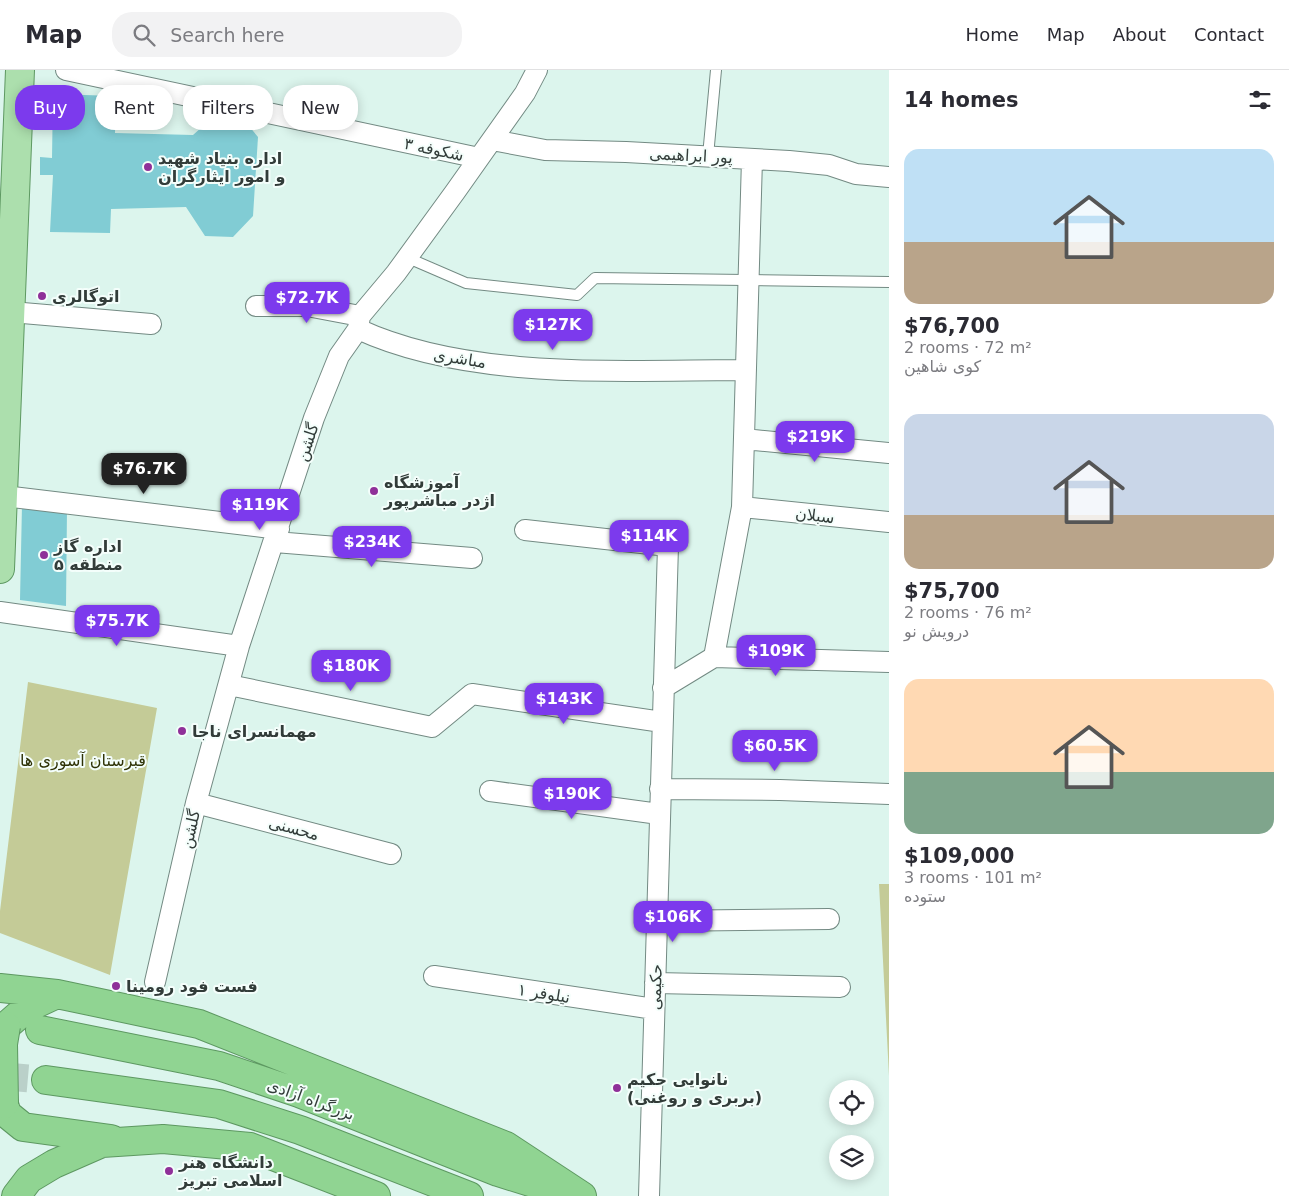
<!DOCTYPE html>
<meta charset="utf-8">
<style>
:root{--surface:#fff;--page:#f2f2f3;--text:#2b2b33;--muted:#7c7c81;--line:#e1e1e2;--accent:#7c3aed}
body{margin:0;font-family:"DejaVu Sans","Noto Sans Arabic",sans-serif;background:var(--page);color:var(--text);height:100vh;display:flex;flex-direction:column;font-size:19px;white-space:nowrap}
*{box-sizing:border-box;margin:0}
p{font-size:16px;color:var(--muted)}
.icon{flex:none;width:28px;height:28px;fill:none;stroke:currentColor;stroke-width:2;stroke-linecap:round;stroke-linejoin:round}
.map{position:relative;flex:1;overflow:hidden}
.details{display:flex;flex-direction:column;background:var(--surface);width:400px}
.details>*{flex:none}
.top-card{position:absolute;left:15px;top:15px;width:475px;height:45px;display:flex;gap:10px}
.controls{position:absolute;left:829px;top:1010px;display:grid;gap:10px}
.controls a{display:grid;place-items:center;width:45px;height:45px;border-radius:50%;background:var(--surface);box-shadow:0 2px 12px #0003;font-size:25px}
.price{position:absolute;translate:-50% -42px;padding:0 11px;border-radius:10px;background:var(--accent);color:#fff;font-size:16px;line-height:32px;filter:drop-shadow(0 1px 2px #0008)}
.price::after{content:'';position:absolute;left:50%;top:30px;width:15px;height:11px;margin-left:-8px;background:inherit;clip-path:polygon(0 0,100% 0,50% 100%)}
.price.on{background:#222;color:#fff}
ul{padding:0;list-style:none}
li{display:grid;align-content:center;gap:10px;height:265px;padding:0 15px}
li span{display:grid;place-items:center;height:155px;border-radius:15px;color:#555}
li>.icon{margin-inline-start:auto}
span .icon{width:90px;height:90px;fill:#fffc;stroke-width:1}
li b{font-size:21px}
h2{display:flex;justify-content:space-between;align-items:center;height:60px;padding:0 15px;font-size:21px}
.tag{padding:0 18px;border-radius:20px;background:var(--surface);box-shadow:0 2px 12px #0003;font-size:18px;line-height:45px}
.tag.on{background:var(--accent);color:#fff}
header{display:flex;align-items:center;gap:30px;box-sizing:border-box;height:70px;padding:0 25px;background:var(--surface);border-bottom:1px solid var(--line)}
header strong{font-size:24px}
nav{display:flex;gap:28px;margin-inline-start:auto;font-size:18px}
.search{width:350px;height:45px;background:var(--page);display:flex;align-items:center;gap:12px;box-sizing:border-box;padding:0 18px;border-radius:20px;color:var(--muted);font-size:19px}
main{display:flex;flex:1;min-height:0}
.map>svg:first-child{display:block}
</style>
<header>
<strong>Map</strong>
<div class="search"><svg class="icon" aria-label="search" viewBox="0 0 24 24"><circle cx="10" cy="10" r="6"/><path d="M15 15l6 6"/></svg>Search here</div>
<nav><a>Home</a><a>Map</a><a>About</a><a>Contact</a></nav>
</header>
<main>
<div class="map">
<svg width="889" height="1126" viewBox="0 0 889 1126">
<rect width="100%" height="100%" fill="#dcf5ed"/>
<!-- green -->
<path fill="#c4cb97" d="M28,612L157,638L110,905L0,863V841Z
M879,814H889V1006Z"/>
<!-- building -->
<path fill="#81ccd4" d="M53,24L116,26L115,63L193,65L212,48L243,49L258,67L253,146L233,167L205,166L186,137L111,139L110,163L50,162L53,105H40V87L52,88Z
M22,435L67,439L66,536L20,530Z"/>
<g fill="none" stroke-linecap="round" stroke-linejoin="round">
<!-- trunk-tunnel -->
<path stroke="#bad0c9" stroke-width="28" stroke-dasharray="28 14" stroke-linecap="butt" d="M0,1006L46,1010"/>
<defs>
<path id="service" d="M708,86L716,0
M408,188L466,213L577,225L595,208L889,212"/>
<path id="minor" d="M66,0L479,88
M492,70L545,80L626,82L789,91L829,95L856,104L889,107
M256,236H307L360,246
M11,242L151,254
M358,259C470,311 624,300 746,300
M744,369L889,383
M4,426L279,459
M742,437L889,452
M525,460L668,476L649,1126
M275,472L472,488
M0,542L239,576
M714,587L742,437L752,89
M229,615L432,657L472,624L662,652
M663,618L714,587L889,592
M660,719L780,720L889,724
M490,721L659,744
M196,733L391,784
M657,851L829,849
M434,906L654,939
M155,912L196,733L239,576L314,348L339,286L358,259L360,246L396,203L455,122L525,23L537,0
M655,913L840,917"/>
<path id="primary" d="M0,499L20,0"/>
<path id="trunk" d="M0,918L57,924L199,954L506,1076L582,1126
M6,956L27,938L57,924
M40,960L219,996L299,1023L498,1102L556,1120
M46,1010L219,1034L300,1060L469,1126
M4,1034L7,1044L23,1057L111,1069
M16,1126L29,1109L54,1094L102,1073L163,1069L250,1077L376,1126"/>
</defs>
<!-- service casing -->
<use href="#service" stroke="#738a83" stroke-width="12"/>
<!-- minor casing -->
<use href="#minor" stroke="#738a83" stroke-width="22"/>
<!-- primary casing -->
<use href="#primary" stroke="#5d9861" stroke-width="30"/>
<!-- trunk casing -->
<use href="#trunk" stroke="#5d9861" stroke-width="30"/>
<!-- service -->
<use href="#service" stroke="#fff" stroke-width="10"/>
<!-- minor -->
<use href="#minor" stroke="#fff" stroke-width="20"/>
<!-- primary -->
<use href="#primary" stroke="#acdfad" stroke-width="28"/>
<!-- trunk -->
<use href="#trunk" stroke="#90d492" stroke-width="28"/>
<defs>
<path id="trunk-bridge" d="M4,1034L3,974L6,956"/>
</defs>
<!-- trunk-bridge casing -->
<use href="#trunk-bridge" stroke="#5d9861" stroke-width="30" stroke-linecap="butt"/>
<!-- trunk-bridge -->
<use href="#trunk-bridge" stroke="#90d492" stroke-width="28"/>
</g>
<!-- markers -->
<g fill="#8f3099" stroke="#f4fefb" stroke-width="2">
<circle cx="148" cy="97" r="5"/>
<circle cx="42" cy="226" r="5"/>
<circle cx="374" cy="421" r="5"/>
<circle cx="44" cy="485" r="5"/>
<circle cx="182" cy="661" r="5"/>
<circle cx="116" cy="916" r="5"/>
<circle cx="617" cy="1018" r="5"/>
<circle cx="169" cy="1101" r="5"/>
</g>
<g text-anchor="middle" stroke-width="4" stroke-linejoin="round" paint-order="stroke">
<!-- street labels -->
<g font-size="16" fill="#323c39" stroke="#f4fefb">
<text transform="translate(434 79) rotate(12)" y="6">شکوفه ۳</text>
<text transform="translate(691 85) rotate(3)" y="6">پور ابراهیمی</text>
<text transform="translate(460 288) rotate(9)" y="6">مباشری</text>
<text transform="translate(307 372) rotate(-72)" y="6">گلشن</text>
<text transform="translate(815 445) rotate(7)" y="6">سبلان</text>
<text transform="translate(294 758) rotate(15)" y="6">محسنی</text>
<text transform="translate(190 759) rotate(-77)" y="6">گلشن</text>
<text transform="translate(655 917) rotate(-88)" y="6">حکیمی</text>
<text transform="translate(544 923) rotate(9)" y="6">نیلوفر ۱</text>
<text transform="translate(311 1029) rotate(20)" y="6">بزرگراه آزادی</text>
</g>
<!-- poi labels -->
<g font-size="16" font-weight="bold" fill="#323c39" stroke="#f4fefb" text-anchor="start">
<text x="158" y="94">اداره بنیاد شهید<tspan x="158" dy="18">و امور ایثارگران</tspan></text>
<text x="52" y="232">اتوگالری</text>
<text x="384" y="418">آموزشگاه<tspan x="384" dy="18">اژدر مباشرپور</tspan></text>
<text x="54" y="482">اداره گاز<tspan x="54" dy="18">منطقه ۵</tspan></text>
<text x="192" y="667">مهمانسرای ناجا</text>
<text x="126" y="922">فست فود رومینا</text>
<text x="627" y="1015">نانوایی حکیم<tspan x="627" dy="18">(بربری و روغنی)</tspan></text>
<text x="179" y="1098">دانشگاه هنر<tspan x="179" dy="18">اسلامی تبریز</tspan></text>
</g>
<!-- park labels -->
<g font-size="16" fill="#2e3205" stroke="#f4fefb">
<text x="83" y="696">قبرستان آسوری ها</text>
</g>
</g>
</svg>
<div class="controls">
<a><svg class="icon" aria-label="locate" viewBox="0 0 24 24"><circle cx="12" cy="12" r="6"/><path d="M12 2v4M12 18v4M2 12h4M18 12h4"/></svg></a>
<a><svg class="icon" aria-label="layers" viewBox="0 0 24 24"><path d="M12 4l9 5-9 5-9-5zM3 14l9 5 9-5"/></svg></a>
</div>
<b class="price" style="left:307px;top:254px">$72.7K</b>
<b class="price" style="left:553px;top:281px">$127K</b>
<b class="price" style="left:815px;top:393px">$219K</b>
<b class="price on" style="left:144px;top:425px">$76.7K</b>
<b class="price" style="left:260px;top:461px">$119K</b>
<b class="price" style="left:649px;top:492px">$114K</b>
<b class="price" style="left:372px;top:498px">$234K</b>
<b class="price" style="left:117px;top:577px">$75.7K</b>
<b class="price" style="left:776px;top:607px">$109K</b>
<b class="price" style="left:351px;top:622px">$180K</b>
<b class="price" style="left:564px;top:655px">$143K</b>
<b class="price" style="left:775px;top:702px">$60.5K</b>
<b class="price" style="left:572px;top:750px">$190K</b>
<b class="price" style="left:673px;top:873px">$106K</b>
<div class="top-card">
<a class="tag on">Buy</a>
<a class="tag">Rent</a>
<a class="tag">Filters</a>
<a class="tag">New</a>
</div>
</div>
<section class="details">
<h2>14 homes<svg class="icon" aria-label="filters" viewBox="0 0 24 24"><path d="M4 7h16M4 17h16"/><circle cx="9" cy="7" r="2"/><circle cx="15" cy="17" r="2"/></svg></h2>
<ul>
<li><span style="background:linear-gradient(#bfe0f5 60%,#b9a48a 0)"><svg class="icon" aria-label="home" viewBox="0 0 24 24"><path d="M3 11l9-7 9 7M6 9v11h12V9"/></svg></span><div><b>$76,700</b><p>2 rooms · 72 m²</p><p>کوی شاهین</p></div></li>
<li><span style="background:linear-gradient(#c9d6e8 65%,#b9a48a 0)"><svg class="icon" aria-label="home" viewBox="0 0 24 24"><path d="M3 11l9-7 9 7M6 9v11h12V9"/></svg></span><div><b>$75,700</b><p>2 rooms · 76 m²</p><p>درویش نو</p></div></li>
<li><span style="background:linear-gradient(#ffd9b3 60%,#7fa58c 0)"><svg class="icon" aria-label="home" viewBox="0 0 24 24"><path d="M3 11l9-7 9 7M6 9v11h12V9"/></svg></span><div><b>$109,000</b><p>3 rooms · 101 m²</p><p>ستوده</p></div></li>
</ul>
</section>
</main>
